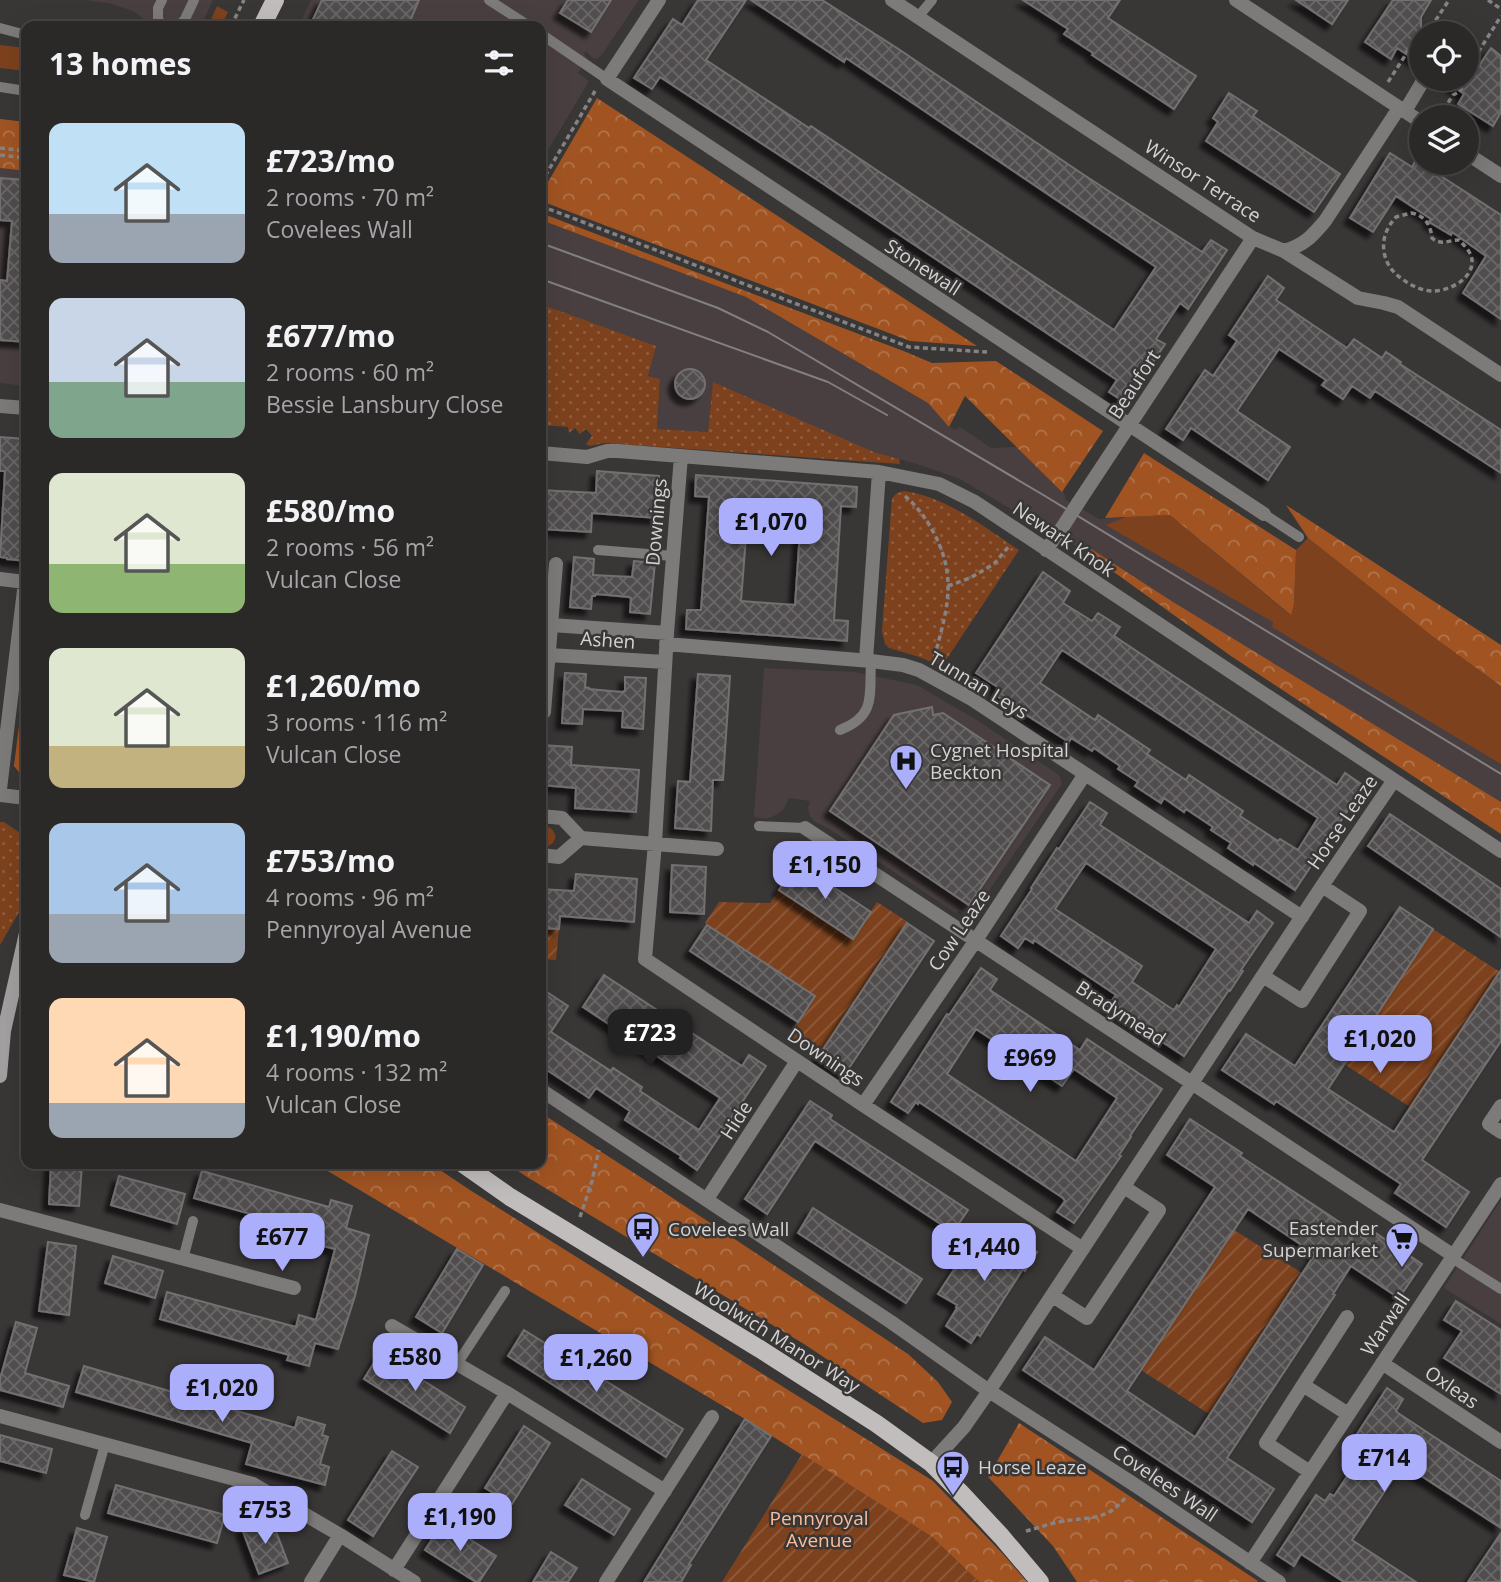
<!DOCTYPE html>
<meta charset="utf-8">
<style>
:root{--surface:#2b2828;--page:#333030;--text:#f1f3f6;--muted:#a6a6a8;--line:#474445;--accent:#abaffb}
body{margin:0;font-family:"Open Sans",sans-serif;background:var(--page);color:var(--text);height:100vh;display:flex;flex-direction:column;font-size:26px;white-space:nowrap}
*{box-sizing:border-box;margin:0}
p{font-size:23px;color:var(--muted)}
.icon{flex:none;width:38px;height:38px;fill:none;stroke:currentColor;stroke-width:2;stroke-linecap:round;stroke-linejoin:round}
.map{position:relative;flex:1;overflow:hidden}
.panel{position:absolute;left:21px;top:21px;width:525px;height:1148px;display:flex;flex-direction:column;background:var(--surface);border-radius:14px;box-shadow:0 7px 28px #0002,0 0 0 2px var(--line)}
.panel>*{flex:none}
.controls{position:absolute;left:1409px;top:21px;display:grid;gap:14px}
.controls a{display:grid;place-items:center;width:70px;height:70px;border-radius:50%;background:var(--surface);box-shadow:0 7px 28px #0002,0 0 0 2px var(--line);font-size:35px}
.price{position:absolute;translate:-50% -60px;padding:0 16px;border-radius:14px;background:var(--accent);color:#111;font-size:23px;line-height:46px;filter:drop-shadow(0 2px 4px #0008)}
.price::after{content:'';position:absolute;left:50%;top:42px;width:21px;height:16px;margin-left:-10px;background:inherit;clip-path:polygon(0 0,100% 0,50% 100%)}
.price.on{background:#222;color:#fff}
ul{padding:0;list-style:none}
li{display:flex;align-items:center;gap:21px;height:175px;padding:0 28px}
li span{display:grid;place-items:center;flex:none;width:196px;height:140px;border-radius:14px;color:#555}
li>.icon{margin-inline-start:auto}
span .icon{width:84px;height:84px;fill:#fffc;stroke-width:1}
li b{font-size:30px}
h2{display:flex;justify-content:space-between;align-items:center;height:84px;padding:0 28px;font-size:30px}
.map>svg:first-child{display:block}
</style>
<div class="map">
<svg width="1501" height="1582" viewBox="0 0 1501 1582">
<defs>
<pattern id="forest-crowns" width="20" height="18" patternUnits="userSpaceOnUse" patternTransform="scale(1.75)"><rect width="20" height="18" fill="#a15422"/><path d="M2 6a3 3 0 1 1 6 0M12 15a3 3 0 1 1 6 0" fill="none" stroke="#b1744c"/></pattern>
<pattern id="park-dots" width="8" height="8" patternUnits="userSpaceOnUse" patternTransform="scale(1.75)"><rect width="8" height="8" fill="#7d421d"/><path d="M2 2h.1M6 6h.1" fill="none" stroke="#8f5c3d" stroke-width="1.8" stroke-linecap="round"/></pattern>
<pattern id="garden-furrows" width="10" height="10" patternUnits="userSpaceOnUse" patternTransform="scale(1.75)"><rect width="10" height="10" fill="#7d421d"/><path d="M-1 1l2-2M0 10L10 0M9 11l2-2" fill="none" stroke="#8f5c3d"/></pattern>
<pattern id="building-cross-hatch" width="8" height="8" patternUnits="userSpaceOnUse" patternTransform="scale(1.75)"><rect width="8" height="8" fill="#514e4f"/><path d="M0 0l8 8M0 8l8-8" fill="none" stroke="#696767"/></pattern>
<filter id="shadow"><feDropShadow dx="-6" dy="6" stdDeviation="2" flood-color="#0009"/></filter>
</defs>
<rect width="100%" height="100%" fill="#393636"/>
<!-- built -->
<path fill="#493f40" d="M85,0H213L201,26H153L133,11L109,3Z
M311,0H639L601,56L596,59L593,58L586,51L584,54L587,58L578,73L589,81L541,162V26H299Z
M0,168L26,171V386L0,383Z
M541,220L746,297L928,403L949,427L955,430L960,427L991,448L1049,446L1066,500L1099,519L1170,515L1501,745V834L1231,656L1086,552L1039,524L1016,512L960,479L920,465L874,452L713,383L708,432L657,429L660,380L648,376L656,346L541,304Z
M764,668L854,672L917,685L977,720L1059,775L1062,784L975,911L964,914L958,911L956,913L828,828L815,822L810,816L808,808L810,801L789,798L784,809L776,815L766,819L754,817Z
M1501,1200V1324L1444,1288Z"/>
<!-- grass -->
<path fill="#7d421d" d="M217,6L228,12L221,26H208Z
M0,45L26,48V71L0,68Z
M1170,515L1290,615L1294,604L1296,550L1308,538L1432,636L1501,686V764L1272,627L1273,622L1106,525L1126,517Z
M541,825C560,827 560,846 541,848Z"/>
<!-- forest -->
<path fill="url(#forest-crowns)" d="M597,98L977,346L910,341L541,201V194Z
M0,119L26,122V171L0,168Z
M541,213L906,352L932,363L996,361L1103,431L1062,492L965,396L949,427L928,403L746,297L541,220Z
M1144,453L1296,550L1294,604L1291,615L1170,515L1105,518Z
M1286,505L1501,645V686L1432,636L1308,538Z
M1088,547L1173,602L1501,802V834L1231,656L1086,552Z
M26,669V781L14,766Z
M541,1113L662,1191L908,1354L938,1382L952,1402L942,1420L923,1423L804,1344L527,1177L508,1164H541Z
M316,1164H431L470,1190L933,1481L1002,1553L1027,1582H979L932,1537L745,1419Z
M1019,1423L1258,1581L1257,1582H1077L1053,1546L988,1477Z"/>
<!-- park -->
<path fill="url(#park-dots)" d="M541,304L656,346L648,376L660,379L657,429L708,432L713,382L874,452L899,459L900,464L604,443L590,446L586,444L592,436L586,429L580,434L575,428L569,433L568,427L541,425Z
M904,491C947,497 984,527 1019,550L942,666L919,657L889,648L885,644L882,631L892,498L897,493Z
M0,822H4L26,837V900L0,945Z"/>
<!-- garden -->
<path fill="url(#garden-furrows)" d="M779,890L853,939L877,902L908,922L818,1057L787,1037L815,996L705,923L719,902L770,903Z
M541,928L559,929L556,960L541,959Z
M1433,929L1500,972L1410,1107L1344,1064Z
M1234,1230L1302,1273L1209,1414L1141,1370Z
M802,1454L932,1537L979,1582H722Z"/>
<!-- building -->
<path fill="url(#building-cross-hatch)" stroke="#737071" stroke-width="2" fill-rule="evenodd" filter="url(#shadow)" d="M322,0H419L408,26H310Z
M568,0H611L591,32L560,13Z
M698,0H746L706,60L809,128L811,126L1114,330L1156,267L880,81L846,58L844,62L751,0H822L900,50L1081,173L1202,252L1211,240L1227,250L1188,309L1180,303L1156,339L1165,344L1126,403L1109,392L1117,380L813,177L660,77L652,89L634,78L673,19L682,25Z
M1023,0H1120L1108,18L1196,76L1174,109L1092,55L1093,53L1064,34L1068,29Z
M1296,0H1348L1332,24Z
M1393,0H1431L1421,17V64L1397,48L1391,59L1365,42Z
M1491,48L1501,56V112L1493,126L1458,104L1464,94L1443,79H1470Z
M1229,93L1257,111L1253,116L1340,174L1314,212L1206,141L1218,122L1213,118Z
M1390,153L1412,167L1416,160L1501,215V319L1463,293L1486,256L1452,232L1451,235L1429,222L1431,219L1396,196L1373,232L1350,218Z
M0,178L26,180V342L0,340V280L7,281L12,221L0,220Z
M1268,276L1284,288L1276,300L1347,348L1354,339L1382,358L1386,352L1401,362L1400,364L1501,430V473L1375,391L1370,398L1352,386L1343,399L1322,385L1326,380L1279,349L1237,411L1290,447L1268,480L1191,428L1183,440L1166,429L1205,370L1213,376L1237,341L1229,335Z
M675 384a15 15 0 1 1 30 0a15 15 0 1 1-30 0Z
M0,437L25,439L23,472H26V561L7,559V558L0,557L5,471H0Z
M597,471L659,476L656,518L592,513L591,532L541,529V490L596,493Z
M696,475L857,487L856,507L841,506L834,620L848,621L847,641L686,629L687,610H701L709,497L695,496ZM748,511L801,516L795,605L741,601Z
M574,557L594,559L593,575L632,577L634,561L655,563L650,614L630,612L631,598L629,597L596,594L595,596H592L591,609L570,607Z
M1043,572L1070,591L1063,603L1092,621L1098,613L1120,627L1114,636L1337,785L1345,773L1364,786L1295,890L1254,863L1253,865L1228,848L1231,843L1211,830L1213,827L1186,809L1184,812L1164,798L1161,803L1135,786L1138,782L1118,769L1120,766L1094,748L1092,751L1071,738L1069,742L995,695L999,688L976,673ZM1062,650L1318,818L1298,850L1280,839L1278,841L1240,816L1243,811L1189,775L1186,780L1147,754L1150,750L1098,715L1095,720L1040,683Z
M565,673L586,674L585,687L589,688V689L622,692L625,691V677L646,678L643,729L622,727L623,711L583,709L582,724L562,723Z
M698,674L730,676L723,780H713L711,831L675,828L678,781L690,782Z
M932,707L933,715L943,713L1050,785L969,905L830,811L894,715Z
M541,745L572,747L571,765L639,770L636,812L575,808L576,788L541,785Z
M1090,802L1107,813L1100,825L1249,923L1257,911L1273,923L1241,970L1243,971L1230,991L1229,990L1184,1056L1108,1006L1116,995L1034,940L1033,943L1025,938L1018,948L1001,936L1032,889L1031,888L1057,848L1059,849ZM1086,863L1216,949L1179,1007L1177,1005L1174,1010L1169,1007L1132,982L1142,966L1055,909Z
M1390,814L1501,889V937L1368,846Z
M797,863L871,912L853,939L779,890Z
M672,865L706,867L704,914L670,912Z
M576,874L637,879L634,922L560,916L559,929L541,928V889L574,891Z
M1400,907L1433,929L1328,1089L1394,1132L1501,970V1041L1422,1160L1469,1192L1446,1227L1395,1193L1401,1184L1276,1101L1274,1104L1222,1070L1246,1034L1295,1066Z
M907,923L934,941L845,1074L818,1057Z
M707,925L815,996L798,1022L690,951Z
M981,968L997,979L990,990L1080,1050L1087,1039L1162,1089L1130,1136L1131,1137L1119,1155L1121,1156L1074,1223L1057,1212L1065,1201L1063,1198L919,1102L918,1104L916,1102L908,1113L891,1102L947,1014L949,1015ZM976,1029L1062,1086L1074,1069L1117,1098L1076,1161L947,1074Z
M604,975L742,1066L749,1055L766,1066L697,1170L680,1158L681,1156L625,1120L630,1111L596,1088L589,1098L541,1066V988L568,1006L551,1032L611,1071L613,1068L642,1087L640,1091L699,1130L720,1098L583,1007Z
M810,1101L832,1115L830,1119L968,1210L953,1232L815,1141L767,1214L745,1199Z
M1190,1119L1242,1153L1240,1156L1365,1239L1371,1230L1422,1264L1399,1298L1351,1266L1333,1294L1335,1295L1227,1458L1274,1489L1252,1522L1023,1370L1045,1337L1094,1370L1215,1187L1167,1155ZM1248,1209L1315,1254L1195,1437L1127,1391Z
M51,1164H82L79,1206L49,1204Z
M202,1171L329,1207L331,1200L352,1206L346,1228L369,1235L355,1296L338,1349L315,1343L309,1366L287,1360L289,1355L160,1319L167,1292L296,1327L299,1315L316,1320L335,1249L319,1245L321,1234L194,1198Z
M119,1176L185,1194L177,1224L111,1205Z
M813,1208L922,1279L906,1303L798,1233Z
M1007,1232L1037,1252L1025,1271L1023,1269L980,1336L977,1334L971,1343L946,1326L957,1308L956,1307L957,1305L938,1294L974,1239L993,1251L994,1249L995,1250Z
M48,1242L76,1246L69,1315L39,1311Z
M457,1249L483,1265L442,1333L416,1317Z
M113,1256L163,1271L155,1298L105,1283Z
M1456,1301L1501,1330V1394L1444,1358L1462,1331L1444,1320Z
M16,1322L37,1328L25,1373L69,1386L63,1407L0,1390V1379Z
M524,1330L683,1429L666,1457L508,1356Z
M380,1353L465,1407L450,1433L364,1379Z
M84,1366L295,1428L298,1417L325,1425L322,1435L328,1437L320,1464L329,1467L325,1485L246,1464L252,1443L76,1392Z
M1387,1388L1403,1399L1396,1411L1398,1413L1501,1481V1528L1403,1464L1352,1540L1416,1582H1344L1301,1554L1294,1566L1277,1555L1316,1495L1325,1501L1330,1494L1334,1496L1356,1463L1352,1460L1357,1454L1348,1448Z
M745,1419L771,1436L689,1564L691,1565L681,1582H644Z
M524,1426L550,1443L512,1504L485,1488Z
M0,1435L52,1449L46,1473L0,1461Z
M392,1451L418,1467L373,1536L348,1520Z
M582,1479L630,1509L614,1535L565,1505Z
M116,1485L225,1515L217,1543L108,1513Z
M271,1518L288,1563L259,1574L242,1529Z
M443,1522L496,1556L479,1582H476L425,1550Z
M77,1528L107,1537L94,1582L64,1575Z
M1501,1533V1582H1468Z
M551,1552L577,1568L568,1582H533Z"/>
<g fill="none" stroke-linecap="round" stroke-linejoin="round">
<!-- path -->
<path stroke="#868384" stroke-width="3.5" stroke-dasharray="5 3.5" stroke-linecap="butt" d="M1488,0L1501,9
M231,26L244,0
M1425,33L1428,32L1449,0
M1417,39L1421,35
M1466,52L1475,57
M1470,75L1474,70V59L1501,16
M1388,82L1410,48
M1439,117L1453,95L1459,92L1464,84
M0,148L26,151
M0,155L26,158
M541,183L595,91
M541,206L909,347L987,352
M1411,213C1425,215 1431,226 1432,238C1441,246 1449,240 1459,240C1465,246 1473,254 1472,263C1471,281 1446,292 1431,291C1420,290 1410,285 1401,278C1392,272 1386,263 1384,252C1382,238 1387,227 1396,217Z
M905,496C918,507 927,520 935,535C958,581 946,612 934,659
M948,586L970,578L994,564L1010,545
M580,1217L592,1181L599,1150
M1026,1531C1038,1528 1051,1523 1064,1521C1090,1517 1108,1520 1125,1498"/>
<!-- lane -->
<path stroke="#7c7b7a" stroke-width="10" d="M162,0L158,8V20L164,26
M489,0L529,26
M918,17L932,0
M179,26L185,19L194,0
M0,28L26,35
M541,34L607,79
M0,87L26,91
M1264,514L1299,537
M598,550L673,556
M840,730C877,716 869,694 871,661
M759,826L805,828
M1452,1258L1501,1289
M183,1259L193,1221
M457,1364L505,1291
M85,1515L105,1444"/>
<!-- street -->
<path stroke="#7c7b7a" stroke-width="14" d="M659,0L607,79L1264,514
M892,0L1253,238L1284,251L1358,298L1384,303L1398,307L1501,375
M1236,0L1421,122
M1405,111L1423,81
M1466,153L1501,176
M1284,251C1305,245 1312,236 1325,221L1399,108
M0,406L26,408
M541,453L587,457L607,451H618L879,472L939,484L975,502L1501,851
M681,456L667,633L655,843L645,959L863,1105L1083,1249
M1078,503L1253,238
M1046,550L1062,528
M0,579L25,582L0,789
M551,625L667,633
M666,644L871,661L903,665L919,670L970,698L1302,917
M549,655L665,662
M866,660L879,472
M544,712L556,564
M0,795L26,798
M541,816L562,818L581,838L717,849
M805,828L1454,1256
M541,855L559,857L581,838
M1263,976L1302,1001L1360,911L1322,886
M541,1090L891,1322L989,1391L1135,1485L1279,1582
M863,1105L976,940L1085,774
M1501,1106L1489,1124L1501,1132
M707,1199L797,1061
M0,1210L294,1288
M1053,1296L1087,1318L1159,1210L1124,1187
M392,1326L507,1393L665,1491
M1382,1363L1501,1442
M1303,1385L1347,1317
M0,1416L253,1484L340,1535L414,1582
M931,1463L964,1427L989,1391L1322,886L1394,780
M1310,1472L1266,1443L1303,1385L1348,1414
M1250,1563L1501,1184
M394,1570L507,1393
M311,1582L340,1535
M606,1582L712,1417"/>
<!-- secondary -->
<path stroke="#a2a0a0" stroke-width="14" d="M0,1076L4,1031L26,933"/>
<!-- primary -->
<path stroke="#c0bdbc" stroke-width="18" d="M262,26L275,0
M463,1164L510,1197L760,1349L877,1424L931,1463L959,1491L1001,1536L1040,1582"/>
<!-- tram -->
<path stroke="#828080" stroke-width="2" d="M541,243L718,308L768,332L1045,496L1501,774
M541,279L828,382L887,415"/>
<!-- street-bridge -->
<path stroke="#7c7b7a" stroke-width="14" d="M1062,528L1078,503"/>
</g>
<!-- icons -->
<defs>
<symbol id="hospital-pin" viewBox="-11 -11 22 30"><path d="M0 17L-7.5 6A9.5 9.5 0 1 1 7.5 6Z" fill="#abaffb" stroke="#393636"/><path d="M-5-5h3v3.5h4V-5h3V5h-3V1.5h-4V5h-3Z" fill="#111"/></symbol>
<symbol id="bus-pin" viewBox="-11 -11 22 30"><path d="M0 17L-7.5 6A9.5 9.5 0 1 1 7.5 6Z" fill="#abaffb" stroke="#393636"/><path d="M-5-6H5V4H4V6H2V4H-2V6H-4V4H-5ZM-3.5-4V0h7V-4ZM-3.5 1.2v1.5H-2V1.2ZM2 1.2v1.5H3.5V1.2Z" fill="#111"/></symbol>
<symbol id="supermarket-pin" viewBox="-11 -11 22 30"><path d="M0 17L-7.5 6A9.5 9.5 0 1 1 7.5 6Z" fill="#abaffb" stroke="#393636"/><path d="M-6-5.5h2.5l.6 2H6L4.5 2H-2.5L-4.4-4H-6ZM-1.5 3.2a1.3 1.3 0 1 0 .1 0ZM3 3.2a1.3 1.3 0 1 0 .1 0Z" fill="#111"/></symbol>
</defs>
<g fill-rule="evenodd">
<use href="#hospital-pin" x="887" y="742" width="38" height="52"/>
<use href="#bus-pin" x="624" y="1210" width="38" height="52"/>
<use href="#supermarket-pin" x="1383" y="1220" width="38" height="52"/>
<use href="#bus-pin" x="934" y="1448" width="38" height="52"/>
</g>
<g text-anchor="middle" stroke-width="5" stroke-linejoin="round" paint-order="stroke">
<!-- street labels -->
<g font-size="19" fill="#d4d2d3" stroke="#393636">
<text transform="translate(1203 181) rotate(33)" y="7">Winsor Terrace</text>
<text transform="translate(923 267) rotate(33)" y="7">Stonewall</text>
<text transform="translate(1134 384) rotate(-57)" y="7">Beaufort</text>
<text transform="translate(656 522) rotate(-85)" y="7">Downings</text>
<text transform="translate(1064 539) rotate(34)" y="7">Newark Knok</text>
<text transform="translate(608 640) rotate(4)" y="7">Ashen</text>
<text transform="translate(979 685) rotate(31)" y="7">Tunnan Leys</text>
<text transform="translate(1342 822) rotate(-56)" y="7">Horse Leaze</text>
<text transform="translate(959 930) rotate(-56)" y="7">Cow Leaze</text>
<text transform="translate(1121 1013) rotate(33)" y="7">Bradymead</text>
<text transform="translate(826 1057) rotate(34)" y="7">Downings</text>
<text transform="translate(736 1120) rotate(-57)" y="7">Hide</text>
<text transform="translate(1385 1324) rotate(-56)" y="7">Warwall</text>
<text transform="translate(777 1337) rotate(32)" y="7">Woolwich Manor Way</text>
<text transform="translate(1452 1387) rotate(34)" y="7">Oxleas</text>
<text transform="translate(1165 1483) rotate(34)" y="7">Covelees Wall</text>
</g>
<!-- poi labels -->
<g font-size="19" fill="#d4d2d3" stroke="#393636" text-anchor="start">
<text x="930" y="757">Cygnet Hospital<tspan x="930" dy="22">Beckton</tspan></text>
<text x="1378" y="1235" text-anchor="end">Eastender<tspan x="1378" dy="22">Supermarket</tspan></text>
<text x="668" y="1236">Covelees Wall</text>
<text x="978" y="1474">Horse Leaze</text>
</g>
<!-- park labels -->
<g font-size="19" fill="#fcbc97" stroke="#393636">
<text x="819" y="1525">Pennyroyal<tspan x="819" dy="22">Avenue</tspan></text>
</g>
</g>
</svg>
<div class="controls">
<a><svg class="icon" aria-label="locate" viewBox="0 0 24 24"><circle cx="12" cy="12" r="6"/><path d="M12 2v4M12 18v4M2 12h4M18 12h4"/></svg></a>
<a><svg class="icon" aria-label="layers" viewBox="0 0 24 24"><path d="M12 4l9 5-9 5-9-5zM3 14l9 5 9-5"/></svg></a>
</div>
<b class="price" style="left:771px;top:558px">£1,070</b>
<b class="price" style="left:825px;top:901px">£1,150</b>
<b class="price on" style="left:650px;top:1069px">£723</b>
<b class="price" style="left:1380px;top:1075px">£1,020</b>
<b class="price" style="left:1030px;top:1094px">£969</b>
<b class="price" style="left:282px;top:1273px">£677</b>
<b class="price" style="left:984px;top:1283px">£1,440</b>
<b class="price" style="left:415px;top:1393px">£580</b>
<b class="price" style="left:596px;top:1394px">£1,260</b>
<b class="price" style="left:222px;top:1424px">£1,020</b>
<b class="price" style="left:1384px;top:1494px">£714</b>
<b class="price" style="left:265px;top:1546px">£753</b>
<b class="price" style="left:460px;top:1553px">£1,190</b>
<section class="panel">
<h2>13 homes<svg class="icon" aria-label="filters" viewBox="0 0 24 24"><path d="M4 7h16M4 17h16"/><circle cx="9" cy="7" r="2"/><circle cx="15" cy="17" r="2"/></svg></h2>
<ul>
<li><span style="background:linear-gradient(#bfe0f5 65%,#9aa5b1 0)"><svg class="icon" aria-label="home" viewBox="0 0 24 24"><path d="M3 11l9-7 9 7M6 9v11h12V9"/></svg></span><div><b>£723/mo</b><p>2 rooms · 70 m²</p><p>Covelees Wall</p></div></li>
<li><span style="background:linear-gradient(#c9d6e8 60%,#7fa58c 0)"><svg class="icon" aria-label="home" viewBox="0 0 24 24"><path d="M3 11l9-7 9 7M6 9v11h12V9"/></svg></span><div><b>£677/mo</b><p>2 rooms · 60 m²</p><p>Bessie Lansbury Close</p></div></li>
<li><span style="background:linear-gradient(#dfe7d0 65%,#8fb573 0)"><svg class="icon" aria-label="home" viewBox="0 0 24 24"><path d="M3 11l9-7 9 7M6 9v11h12V9"/></svg></span><div><b>£580/mo</b><p>2 rooms · 56 m²</p><p>Vulcan Close</p></div></li>
<li><span style="background:linear-gradient(#dfe7d0 70%,#c2b280 0)"><svg class="icon" aria-label="home" viewBox="0 0 24 24"><path d="M3 11l9-7 9 7M6 9v11h12V9"/></svg></span><div><b>£1,260/mo</b><p>3 rooms · 116 m²</p><p>Vulcan Close</p></div></li>
<li><span style="background:linear-gradient(#a9c7e8 65%,#9aa5b1 0)"><svg class="icon" aria-label="home" viewBox="0 0 24 24"><path d="M3 11l9-7 9 7M6 9v11h12V9"/></svg></span><div><b>£753/mo</b><p>4 rooms · 96 m²</p><p>Pennyroyal Avenue</p></div></li>
<li><span style="background:linear-gradient(#ffd9b3 75%,#9aa5b1 0)"><svg class="icon" aria-label="home" viewBox="0 0 24 24"><path d="M3 11l9-7 9 7M6 9v11h12V9"/></svg></span><div><b>£1,190/mo</b><p>4 rooms · 132 m²</p><p>Vulcan Close</p></div></li>
</ul>
</section>
</div>
